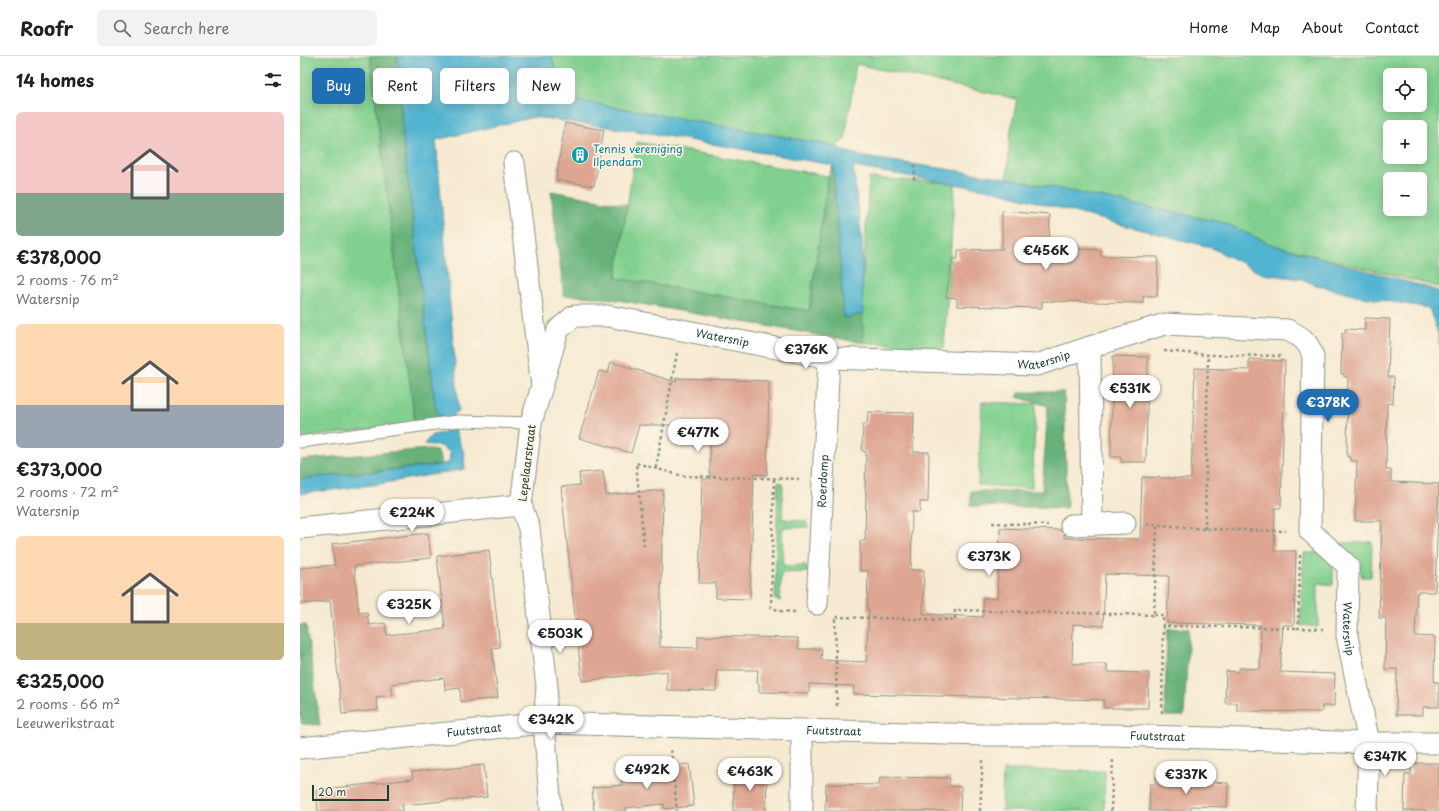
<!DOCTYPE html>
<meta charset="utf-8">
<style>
:root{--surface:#fff;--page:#f2f2f2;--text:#202124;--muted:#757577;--line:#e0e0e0;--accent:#1f6fb2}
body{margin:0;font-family:"Playpen Sans",sans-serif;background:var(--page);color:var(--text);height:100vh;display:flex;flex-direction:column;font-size:15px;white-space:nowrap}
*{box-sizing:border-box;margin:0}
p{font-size:13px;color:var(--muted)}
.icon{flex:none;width:22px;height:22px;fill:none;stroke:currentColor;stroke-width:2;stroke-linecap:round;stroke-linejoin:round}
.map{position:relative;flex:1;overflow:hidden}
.details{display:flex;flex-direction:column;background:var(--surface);width:300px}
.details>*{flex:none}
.top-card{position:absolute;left:12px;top:12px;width:380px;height:36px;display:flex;gap:8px}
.fabs{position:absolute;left:1083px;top:12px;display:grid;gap:8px}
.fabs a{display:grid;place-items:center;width:44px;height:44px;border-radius:6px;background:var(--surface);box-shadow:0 2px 10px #0003;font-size:20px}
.scale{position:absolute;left:12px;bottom:10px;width:77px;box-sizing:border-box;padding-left:4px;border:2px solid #1f3d34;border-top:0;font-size:11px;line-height:14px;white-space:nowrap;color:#1f3d34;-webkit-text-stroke:3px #fcf5e5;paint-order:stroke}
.price{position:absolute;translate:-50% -34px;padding:0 9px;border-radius:14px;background:#fff;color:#222;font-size:13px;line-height:26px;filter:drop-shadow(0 1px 2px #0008)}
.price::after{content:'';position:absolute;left:50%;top:24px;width:12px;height:9px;margin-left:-6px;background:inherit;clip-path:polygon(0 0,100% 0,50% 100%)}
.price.current{background:var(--accent);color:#fff}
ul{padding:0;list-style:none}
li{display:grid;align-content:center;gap:8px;height:212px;padding:0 16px}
li span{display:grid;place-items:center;height:124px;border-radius:6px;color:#555}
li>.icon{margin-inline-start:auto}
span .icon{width:72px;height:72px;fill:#fffc;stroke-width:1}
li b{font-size:17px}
h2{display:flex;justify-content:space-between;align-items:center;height:48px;padding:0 16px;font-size:17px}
.chip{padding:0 14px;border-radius:6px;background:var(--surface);box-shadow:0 2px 10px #0003;font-size:14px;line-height:36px}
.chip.current{background:var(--accent);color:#fff}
header{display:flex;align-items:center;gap:24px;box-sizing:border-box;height:56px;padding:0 20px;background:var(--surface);border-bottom:1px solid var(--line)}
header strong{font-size:19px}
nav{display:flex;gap:22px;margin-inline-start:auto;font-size:14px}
.search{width:280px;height:36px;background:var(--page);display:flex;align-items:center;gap:10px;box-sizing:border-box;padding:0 14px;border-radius:6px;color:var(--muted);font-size:15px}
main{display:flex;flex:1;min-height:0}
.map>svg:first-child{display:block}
</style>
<header>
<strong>Roofr</strong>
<div class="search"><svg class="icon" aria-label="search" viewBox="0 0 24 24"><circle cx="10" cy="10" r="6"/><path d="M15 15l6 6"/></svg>Search here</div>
<nav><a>Home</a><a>Map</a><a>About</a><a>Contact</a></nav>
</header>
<main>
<section class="details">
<h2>14 homes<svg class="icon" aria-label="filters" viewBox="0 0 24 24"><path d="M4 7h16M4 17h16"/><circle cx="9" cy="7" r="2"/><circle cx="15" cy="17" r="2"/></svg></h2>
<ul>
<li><span style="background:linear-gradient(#f6c9c9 65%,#7fa58c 0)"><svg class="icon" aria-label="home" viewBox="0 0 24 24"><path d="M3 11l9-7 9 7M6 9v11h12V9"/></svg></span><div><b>€378,000</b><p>2 rooms · 76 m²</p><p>Watersnip</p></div></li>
<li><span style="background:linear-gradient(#ffd9b3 65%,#9aa5b1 0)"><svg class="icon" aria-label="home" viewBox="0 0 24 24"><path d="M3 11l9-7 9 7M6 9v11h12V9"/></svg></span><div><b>€373,000</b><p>2 rooms · 72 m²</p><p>Watersnip</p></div></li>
<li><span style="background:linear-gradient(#ffd9b3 70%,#c2b280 0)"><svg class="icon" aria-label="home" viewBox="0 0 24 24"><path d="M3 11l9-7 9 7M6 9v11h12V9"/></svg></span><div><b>€325,000</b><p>2 rooms · 66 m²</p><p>Leeuwerikstraat</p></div></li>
</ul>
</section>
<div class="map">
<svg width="1139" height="755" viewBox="0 0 1139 755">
<rect width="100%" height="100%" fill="#fcf5e5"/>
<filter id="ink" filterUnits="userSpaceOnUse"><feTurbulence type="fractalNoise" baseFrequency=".025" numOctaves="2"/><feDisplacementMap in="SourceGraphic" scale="8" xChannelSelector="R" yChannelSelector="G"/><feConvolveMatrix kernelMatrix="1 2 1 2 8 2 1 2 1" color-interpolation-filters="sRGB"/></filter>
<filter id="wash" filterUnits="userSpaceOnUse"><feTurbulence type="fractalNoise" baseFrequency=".012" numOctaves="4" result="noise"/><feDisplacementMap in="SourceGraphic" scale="16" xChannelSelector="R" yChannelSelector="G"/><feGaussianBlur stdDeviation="0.9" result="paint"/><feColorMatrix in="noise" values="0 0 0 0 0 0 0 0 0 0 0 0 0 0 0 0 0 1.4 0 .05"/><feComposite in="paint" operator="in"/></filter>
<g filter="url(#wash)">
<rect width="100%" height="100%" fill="#f6ead2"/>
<!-- green -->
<path fill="#81d08f" stroke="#508662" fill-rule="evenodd" d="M0,0H70L115,368L0,382Z
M251,0H1139V231L973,189L924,167L707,122L710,78L717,43L556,8L545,83L536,90L268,43C260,33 256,13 251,0ZM1090,19H1120V49H1090ZM1090,71H1120V101H1090ZM1090,123H1120V153H1090Z
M337,86L528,120L509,255L316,222Z
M569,122L655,127L644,292L559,286Z
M682,346L736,348L732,432L678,429Z
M478,426L483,427L482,463L506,465L508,471L482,472L483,510L506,509L508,516L481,517L480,545L475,544Z
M1072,486L1071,521H1062L1059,510L1037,487Z
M1004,497H1019L1033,507V529L1018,527V571L1000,569Z
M703,714L805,715L804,755H702Z"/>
<!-- forest -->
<path fill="#68b27a" stroke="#447857" d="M70,0H97L104,91L136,355L143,361L115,368Z
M533,109L544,262L563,258V287L324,245C304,242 284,239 264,240L251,135L327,149L316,222L509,255L528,120Z
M720,336H764L767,452L670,450L671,435H742L748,350L717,341Z
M128,393L138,396L142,408L0,423V404Z
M0,569H6L20,669L2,668L0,658Z
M889,572L884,660H865L867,573Z"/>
<!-- water -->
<path fill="#51b4d0" stroke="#387882" d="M97,0H251C256,13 260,33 268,43L536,90L545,95L564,101L707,122L924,167L973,189L1133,233L1139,236V290L1138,277L1129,252L1056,240L1013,228L1002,223L963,218L910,191L811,166L696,135L553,111L562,183L563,258L544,262L533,109L337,75L234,61L136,84L159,355L154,358L156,377L164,397L165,413L79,428L0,438V423L122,411L149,407L150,396L141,390L124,388L132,379L145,377L143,361L136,355L104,91Z"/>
<g id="blocks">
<!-- building -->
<path fill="#dda592" d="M265,67L304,74L294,130L256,124Z
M702,155L750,159L749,192L801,194V200L858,201L857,240H843V247L742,245V252L657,250V242L646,241L652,203H658V194L702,193Z
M1065,262L1090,263L1088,321H1094L1093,348L1087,347L1086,414H1091V426L1139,428L1135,536H1117L1115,580L1135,581L1134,626H1139V651H1123V659H1096L1097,613H1085L1086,562H1079L1082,465H1055L1057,405H1050V401H1047L1048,321H1044V318H1041L1042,277H1045V273L1065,274Z
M813,300L848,301L846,406H821V401H811Z
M949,303L985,305L981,452H975L974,495H996L994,569H983L980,616L1035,618L1034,650H1022V656L937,655V647H925L926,615L939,616V612L960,613L961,569L867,567L869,520L805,518L803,570L773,568L772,608H807V616L849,617L848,652H804V644L553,638L554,630L509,628V637L459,636V627H457L458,614H417L416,635L367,634V615L282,625L261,431L280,429L279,417L303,415L306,439L363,434L360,591L398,592V580L498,582V593H522L521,604L566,606L569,554H567L568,515H560V485H565L566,434H565L566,396L562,395L563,368H567L568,356L614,357L613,396H629L628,446H620V456H612L611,514H624L623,558L683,561V542H697L700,472L760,474L764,478V482L840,483L842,421L891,423L895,312L949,314Z
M311,306L376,326V322L469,325L467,419L454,418L450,543L416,542V527H399L402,423H410V369H339L331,397L279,382L299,315L308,317Z
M128,477L131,502L54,510L59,557L67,556L69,569L85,567L87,579L145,573L137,500L189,494L200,591L192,592L198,642L161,646L160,632L145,634L144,622L91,628L93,639L76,641L78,654L42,658L30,545L0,548V512L35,509L32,488Z
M1111,707H1139V755H1104L1105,718H1111Z
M389,708L394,750L365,753L364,748L326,752V755H294L292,732L322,729L320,716Z
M184,709L187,741L102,749L103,755H18L16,734L113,723L112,716Z
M434,718H467L466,755H433Z
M580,721L650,722L649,730L661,731L660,755H525L526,728L579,729Z
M856,721L889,722V725L928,727L927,751L891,750V755H849L850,728H855Z"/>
</g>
</g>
<g filter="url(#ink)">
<use href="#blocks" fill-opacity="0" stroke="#8a9483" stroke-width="1"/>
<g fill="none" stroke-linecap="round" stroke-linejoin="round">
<defs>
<path id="lane" d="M0,386L158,365L231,367"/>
<g id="street">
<path d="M214,107L242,330L231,367L221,449L229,472L247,631L244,667L251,755"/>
<path d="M790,291L792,468"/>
<path id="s1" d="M242,330L258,274L274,260H308L529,302L737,309L790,291L865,268L987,274C1001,280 1008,285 1013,300L1010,475L1048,510L1047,580L1069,687L1067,755"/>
<path d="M771,469L825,467"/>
<path d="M0,472L221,449"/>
<path id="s2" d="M517,548L529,302"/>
<path id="s3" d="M0,692L244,667L684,679H813L1069,687H1139"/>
<path d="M502,755V674"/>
</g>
</defs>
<!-- lane casing -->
<use href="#lane" stroke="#8a9483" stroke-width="13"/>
<!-- street casing -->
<use href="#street" stroke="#8a9483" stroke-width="23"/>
<!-- path -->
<path stroke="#8a9483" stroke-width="2.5" stroke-dasharray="3 3" stroke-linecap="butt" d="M614,124L615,106
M864,295L908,299L983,300
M356,412L377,297
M474,423L471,551L480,555L496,556
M692,467L748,469
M847,468L905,473L986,475
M905,473L908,299
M344,490L336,407L383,420L499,423
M1000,499L998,572L1023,573
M854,559H863V570L998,572
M536,561L655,564V554L854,559L857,468
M535,563L537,652
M862,657L863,570
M371,694L377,755
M680,755L683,703
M811,755L813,702"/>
<!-- lane -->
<use href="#lane" stroke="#fff" stroke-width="11"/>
<!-- street -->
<use href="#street" stroke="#fff" stroke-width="21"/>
</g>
</g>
<!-- icons -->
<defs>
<symbol id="building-disc" viewBox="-11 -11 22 22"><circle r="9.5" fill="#0f9aa8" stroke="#fcf5e5"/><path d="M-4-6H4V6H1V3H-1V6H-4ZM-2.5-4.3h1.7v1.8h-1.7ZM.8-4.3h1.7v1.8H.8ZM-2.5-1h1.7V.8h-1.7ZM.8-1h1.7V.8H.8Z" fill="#fff"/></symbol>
</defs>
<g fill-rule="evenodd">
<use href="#building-disc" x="270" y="89" width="20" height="20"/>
</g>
<g text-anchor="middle" stroke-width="3.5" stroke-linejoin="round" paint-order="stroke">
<!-- culture labels -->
<g font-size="11" fill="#0d838f" stroke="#fcf5e5" text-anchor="start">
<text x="293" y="97">Tennis vereniging<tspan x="293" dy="13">Ilpendam</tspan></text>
</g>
<!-- street labels -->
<g font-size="11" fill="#1f3d34" stroke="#fcf5e5">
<text dy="4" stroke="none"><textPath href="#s1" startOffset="230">Watersnip</textPath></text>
<text dy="4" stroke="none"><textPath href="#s1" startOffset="554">Watersnip</textPath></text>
<text transform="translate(227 407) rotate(-83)" y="4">Lepelaarstraat</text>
<text dy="4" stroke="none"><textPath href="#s2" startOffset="123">Roerdomp</textPath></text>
<text dy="4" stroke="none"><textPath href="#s1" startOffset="1131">Watersnip</textPath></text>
<text dy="4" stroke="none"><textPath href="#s3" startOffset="175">Fuutstraat</textPath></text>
<text dy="4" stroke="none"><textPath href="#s3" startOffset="535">Fuutstraat</textPath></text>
<text dy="4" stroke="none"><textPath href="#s3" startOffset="859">Fuutstraat</textPath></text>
</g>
</g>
</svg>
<div class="fabs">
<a><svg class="icon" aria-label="locate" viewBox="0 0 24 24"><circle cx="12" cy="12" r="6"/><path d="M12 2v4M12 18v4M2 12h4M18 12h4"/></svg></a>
<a>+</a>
<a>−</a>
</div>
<div class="scale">20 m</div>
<b class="price" style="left:746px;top:215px">€456K</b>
<b class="price" style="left:506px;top:314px">€376K</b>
<b class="price" style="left:830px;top:353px">€531K</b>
<b class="price current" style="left:1028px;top:367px">€378K</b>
<b class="price" style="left:398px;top:397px">€477K</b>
<b class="price" style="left:112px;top:477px">€224K</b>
<b class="price" style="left:689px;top:521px">€373K</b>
<b class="price" style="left:109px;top:569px">€325K</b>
<b class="price" style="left:260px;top:598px">€503K</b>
<b class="price" style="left:251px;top:684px">€342K</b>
<b class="price" style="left:1085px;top:721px">€347K</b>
<b class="price" style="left:347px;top:734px">€492K</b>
<b class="price" style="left:450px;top:736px">€463K</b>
<b class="price" style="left:886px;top:739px">€337K</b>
<div class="top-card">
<a class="chip current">Buy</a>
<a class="chip">Rent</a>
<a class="chip">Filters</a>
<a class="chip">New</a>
</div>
</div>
</main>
